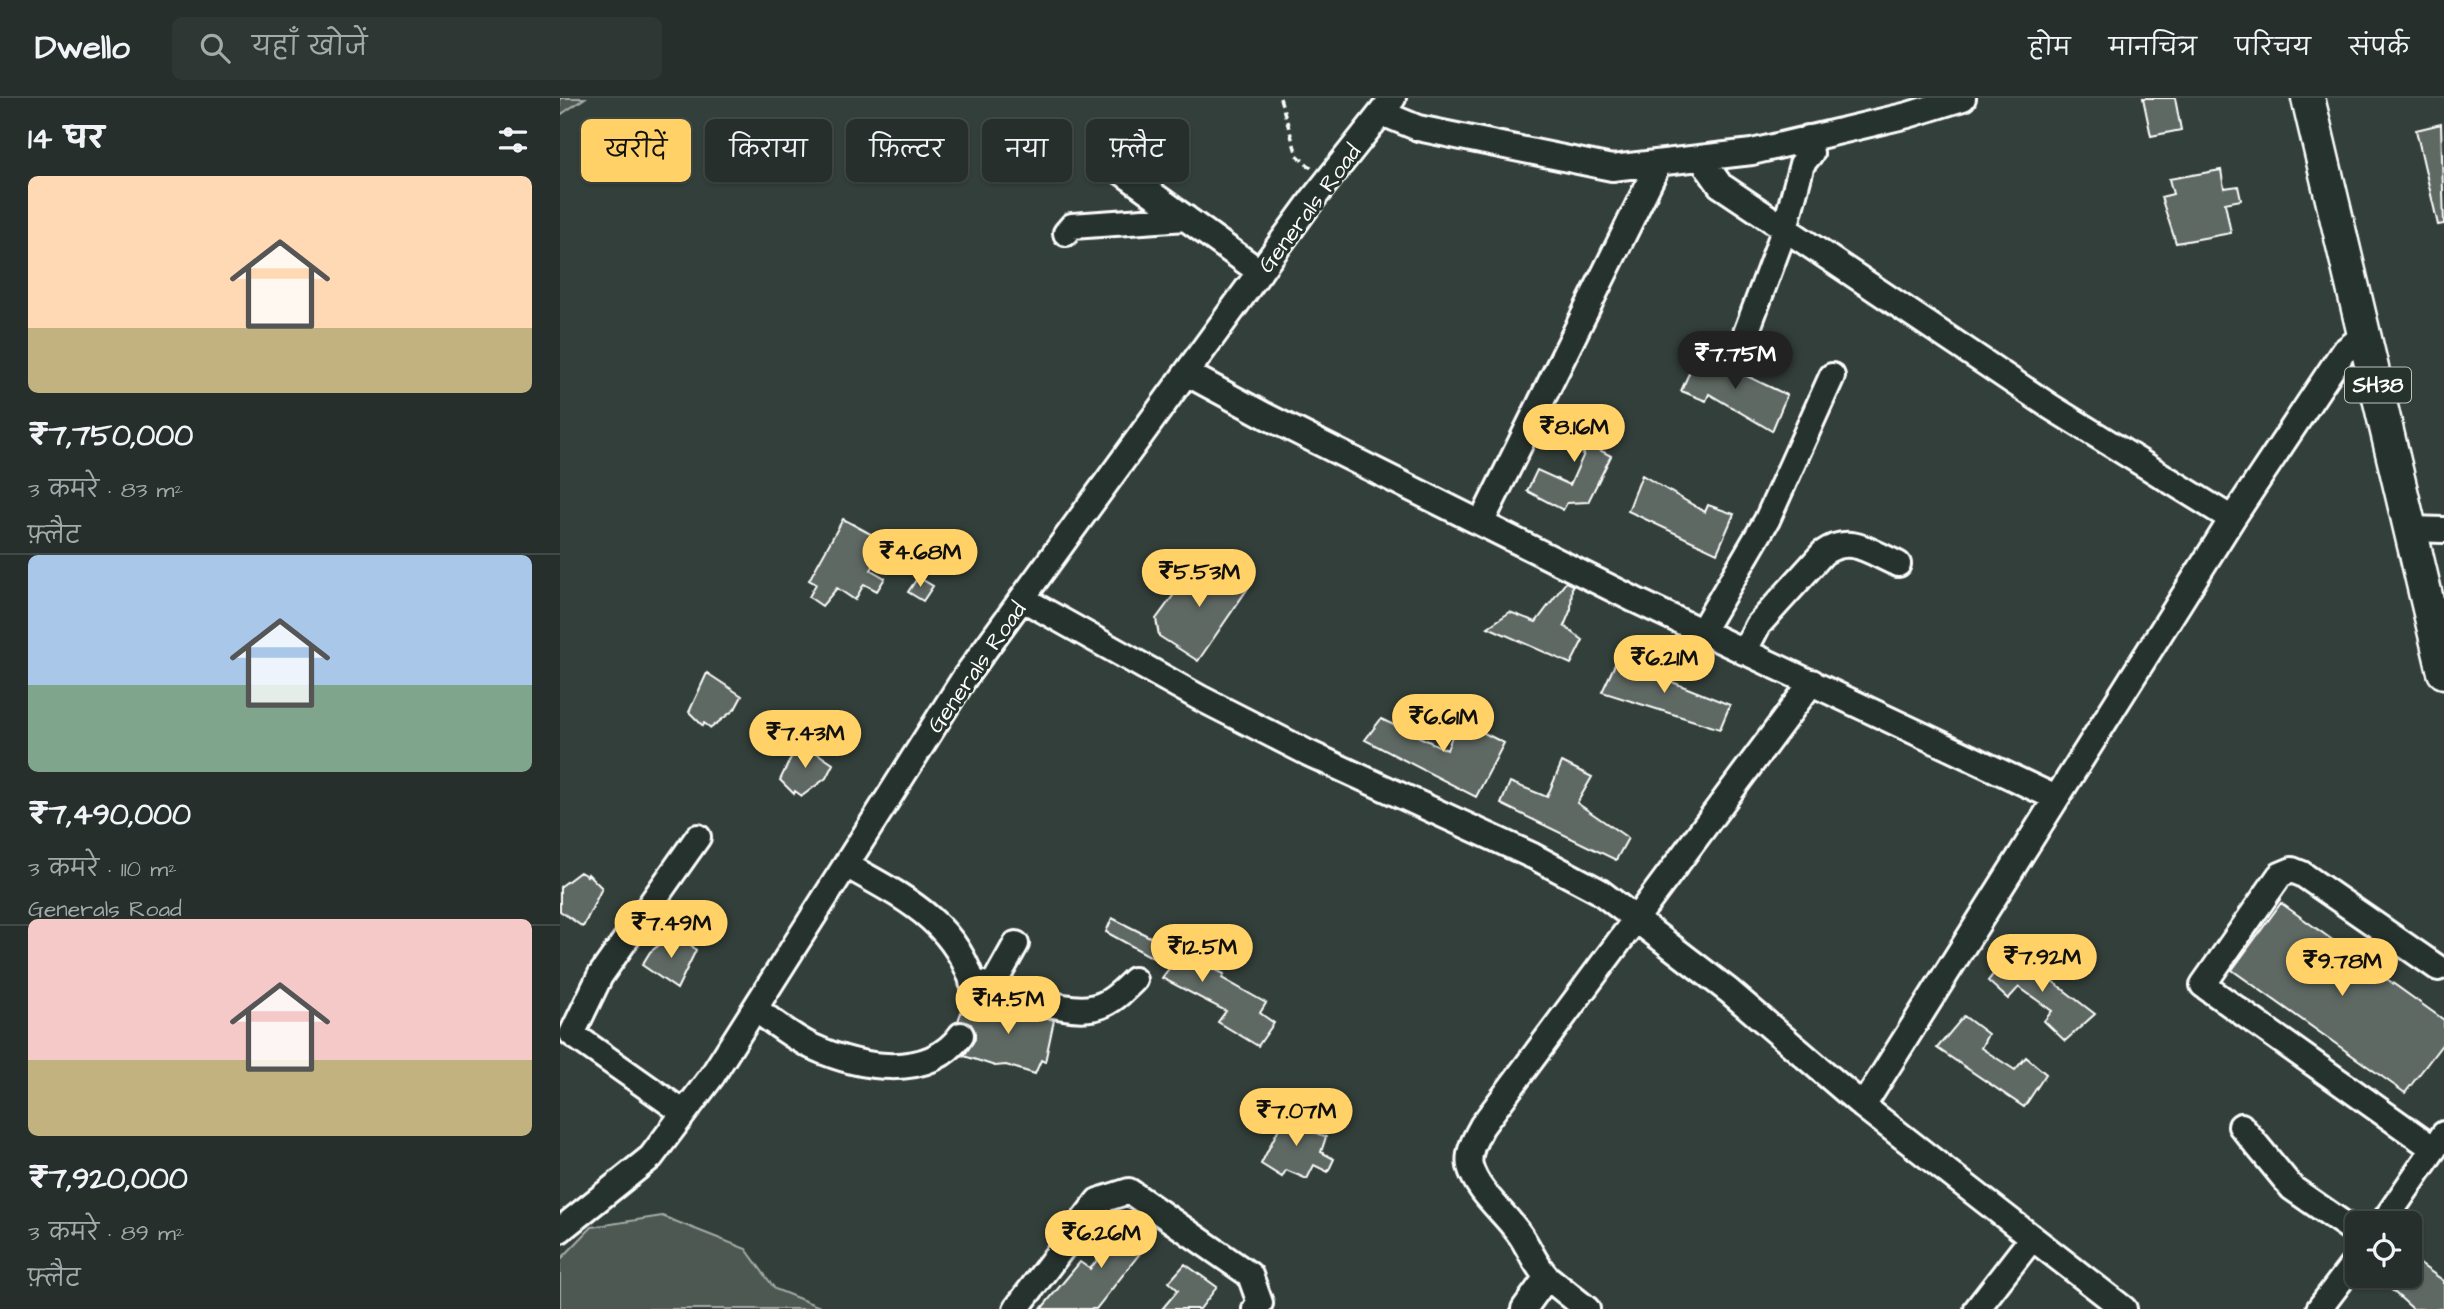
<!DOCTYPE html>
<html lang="hi">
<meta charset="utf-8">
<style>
:root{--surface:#262f2c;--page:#2e3734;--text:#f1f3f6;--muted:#a4a9a9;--line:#424a48;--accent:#ffd166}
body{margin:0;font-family:"Architects Daughter","Playpen Sans Deva",sans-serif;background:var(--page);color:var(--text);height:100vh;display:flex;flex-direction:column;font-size:26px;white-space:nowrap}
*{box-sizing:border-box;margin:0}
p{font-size:23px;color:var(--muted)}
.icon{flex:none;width:38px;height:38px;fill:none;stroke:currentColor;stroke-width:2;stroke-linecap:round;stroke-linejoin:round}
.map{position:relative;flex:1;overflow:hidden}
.details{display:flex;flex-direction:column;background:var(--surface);width:560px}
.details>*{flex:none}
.hud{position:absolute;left:21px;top:21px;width:665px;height:63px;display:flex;gap:14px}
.tools{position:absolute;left:1785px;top:1113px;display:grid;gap:14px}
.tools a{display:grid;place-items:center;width:77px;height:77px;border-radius:10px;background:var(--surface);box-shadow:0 2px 5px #0004,0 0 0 2px var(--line);font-size:35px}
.price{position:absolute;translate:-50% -60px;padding:0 16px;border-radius:24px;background:var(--accent);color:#111;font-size:23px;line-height:46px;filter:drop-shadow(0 2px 4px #0008)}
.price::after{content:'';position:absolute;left:50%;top:42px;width:21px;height:16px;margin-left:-10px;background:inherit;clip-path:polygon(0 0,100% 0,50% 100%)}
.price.on{background:#222;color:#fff}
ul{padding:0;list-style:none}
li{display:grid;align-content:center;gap:14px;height:371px;padding:0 28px}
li+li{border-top:2px solid var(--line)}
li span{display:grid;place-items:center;height:217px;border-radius:10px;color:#555}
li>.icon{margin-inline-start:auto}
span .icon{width:126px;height:126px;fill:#fffc;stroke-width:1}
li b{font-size:30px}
h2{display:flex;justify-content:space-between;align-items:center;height:84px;padding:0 28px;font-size:30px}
.chip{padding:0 24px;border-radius:10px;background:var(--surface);box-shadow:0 2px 5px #0004,0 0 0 2px var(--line);font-size:24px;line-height:63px}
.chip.on{background:var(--accent);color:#111}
header{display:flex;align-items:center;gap:42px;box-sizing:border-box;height:98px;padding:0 35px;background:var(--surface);border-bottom:2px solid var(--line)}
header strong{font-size:33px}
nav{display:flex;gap:38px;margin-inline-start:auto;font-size:24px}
.search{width:490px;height:63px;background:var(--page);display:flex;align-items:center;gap:18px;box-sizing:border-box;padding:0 24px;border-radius:10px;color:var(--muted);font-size:26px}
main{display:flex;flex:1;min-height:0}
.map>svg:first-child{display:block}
</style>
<header>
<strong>Dwello</strong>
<div class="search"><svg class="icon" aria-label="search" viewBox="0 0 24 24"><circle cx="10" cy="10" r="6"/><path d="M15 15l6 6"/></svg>यहाँ खोजें</div>
<nav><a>होम</a><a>मानचित्र</a><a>परिचय</a><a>संपर्क</a></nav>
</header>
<main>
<section class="details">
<h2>14 घर<svg class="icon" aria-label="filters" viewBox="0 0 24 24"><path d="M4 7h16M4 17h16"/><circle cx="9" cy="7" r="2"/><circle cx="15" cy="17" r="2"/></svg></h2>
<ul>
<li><span style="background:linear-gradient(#ffd9b3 70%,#c2b280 0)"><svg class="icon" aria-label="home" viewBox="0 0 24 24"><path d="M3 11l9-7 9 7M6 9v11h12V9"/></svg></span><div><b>₹7,750,000</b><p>3 कमरे · 83 m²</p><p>फ़्लैट</p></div></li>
<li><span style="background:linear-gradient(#a9c7e8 60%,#7fa58c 0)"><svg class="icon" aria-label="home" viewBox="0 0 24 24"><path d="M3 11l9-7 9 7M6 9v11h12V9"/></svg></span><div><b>₹7,490,000</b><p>3 कमरे · 110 m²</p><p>Generals Road</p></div></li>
<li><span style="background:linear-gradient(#f6c9c9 65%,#c2b280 0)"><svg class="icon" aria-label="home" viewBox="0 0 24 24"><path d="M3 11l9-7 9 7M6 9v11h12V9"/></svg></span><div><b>₹7,920,000</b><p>3 कमरे · 89 m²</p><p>फ़्लैट</p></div></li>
</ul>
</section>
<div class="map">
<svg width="1884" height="1211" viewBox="0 0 1884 1211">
<rect width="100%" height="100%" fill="#333f3a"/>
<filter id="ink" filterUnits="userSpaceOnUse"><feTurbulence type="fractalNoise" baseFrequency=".0143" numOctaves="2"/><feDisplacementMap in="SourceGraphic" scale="14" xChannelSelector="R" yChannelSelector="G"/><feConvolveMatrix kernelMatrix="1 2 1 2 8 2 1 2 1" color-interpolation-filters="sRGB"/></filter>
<g filter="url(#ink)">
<!-- green -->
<path fill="#4d5853" stroke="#a6aca9" stroke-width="2" d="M0,0H25L0,17Z
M102,1118L186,1151L215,1191L265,1211H0V1162L32,1129Z"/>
<!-- building -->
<path fill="#5f6964" stroke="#fff" stroke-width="2" d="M1583,0H1615L1621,32L1591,38Z
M1881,26L1884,126L1878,127L1856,32Z
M1661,72L1664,90L1678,88L1681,102L1665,105L1671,135L1616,145L1601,99L1613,96L1609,81Z
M1138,255L1227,297L1212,333L1149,296L1146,303L1121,293Z
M1005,312L1044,330L1034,349L1051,358L1028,404L1007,405L1003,412L967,393L977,372L1010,387L1024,356L994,337Z
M1082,377L1145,414L1148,407L1174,416L1157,455L1068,413Z
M283,421L327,445L311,472L325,480L317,493L304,486L295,502L277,490L262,508L249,499L256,486L249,482Z
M640,461L688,490L638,563L599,538L596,521Z
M358,479L373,488L363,503L348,494Z
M1006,484L1012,487L1011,511L1004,528L1023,542L1011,566L928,529L950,514L976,524Z
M1057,562L1170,607L1160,631L1042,594Z
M147,575L182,598L175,611L151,630L144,625L143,628L129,614Z
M821,621L887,652L898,622L944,645L916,699L805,642Z
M239,643L273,666L266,680L242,698L235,693L234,696L220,682Z
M1002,664L1032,679L1017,705L1068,740L1056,762L941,706L950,684L987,699Z
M20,774L27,778L28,776L42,790L23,829L0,813V789Z
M1721,805L1884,922V944L1845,995L1672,872Z
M552,820L664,876L662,880L706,905L700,915L714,925L698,948L658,924L666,913L602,880L610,869L546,834Z
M114,836L121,840L122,838L136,852L117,891L82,867L90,854Z
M1452,852L1535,916L1505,943L1484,923L1492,913L1459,889L1448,901L1428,883Z
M426,902L494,922L485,964L481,962L475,976L446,967L435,968L404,958L415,941V934L411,926L398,923L403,909L415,913L417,906Z
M1404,918L1428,936L1421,950L1455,972L1466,959L1486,976L1464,1009L1377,950Z
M728,1012L751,1022L747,1031L766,1039L761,1054L774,1061L768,1074L754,1067L747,1081L726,1072L722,1079L701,1066Z
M559,1117L592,1140L536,1211H481L520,1164L530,1171L553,1143L543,1135Z
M1850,1159L1884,1183V1211H1853L1816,1178H1850Z
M625,1166L657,1189L640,1211H602L618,1192L609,1184Z"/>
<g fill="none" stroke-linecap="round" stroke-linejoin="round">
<defs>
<path id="minor" d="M822,15L858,30L1052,70L1192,54L1348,17L1403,0
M1141,60L1160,87L1491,309L1672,421
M551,66L700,174
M506,135L512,128L626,120
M1179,254L1225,130L1242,66L1251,55L1248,40
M628,276L706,318L1075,502L1496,700
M921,425L1099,65
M1851,431L1884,432
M463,501L640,600L748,655L973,758L1039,793L1169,893L1303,1008L1564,1211
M1142,533L1207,422L1272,278
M1184,554L1198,527L1263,455C1290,436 1310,454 1338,466
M286,767C343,799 397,824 415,892
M412,884C450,889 510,923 544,906C555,901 565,891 574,882
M433,887L456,846
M195,911C214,924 233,940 253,949C299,970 368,983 401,937
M1303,1008L1672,421L1783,254L1806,236
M124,1015L12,936L40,878L138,739
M1681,1028L1732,1090L1797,1135
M1874,1051L1643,887L1720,777L1732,772L1742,776L1878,870
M1823,1125L1884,1036
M0,1132L91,1059L152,978L405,579L752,102L833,0
M987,1179L1027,1211
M456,1211L538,1103L569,1093L690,1177L700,1205L695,1211
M964,1211L987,1179C976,1167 972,1156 964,1143C950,1118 918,1097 910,1068C907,1054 916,1039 922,1028L1252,584
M1417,1211L1472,1140
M1759,1211L1797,1161"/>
<path id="major" d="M1748,0L1884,574"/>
</defs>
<!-- minor casing -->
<use href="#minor" stroke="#fff" stroke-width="30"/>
<!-- major casing -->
<use href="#major" stroke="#fff" stroke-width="37"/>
<!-- path -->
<path stroke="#fff" stroke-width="3.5" stroke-dasharray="7 5" stroke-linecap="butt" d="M720,0L737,57L751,70"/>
<!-- minor -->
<use href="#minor" stroke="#26332d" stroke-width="24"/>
<!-- major -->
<use href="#major" stroke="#26332d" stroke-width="32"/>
</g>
</g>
<g text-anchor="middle" stroke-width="6" stroke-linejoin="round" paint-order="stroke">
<!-- shield labels -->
<rect fill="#26332d" stroke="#bec2c0" stroke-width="2" x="1785" y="269.5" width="66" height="35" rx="5"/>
<g font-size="21" font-weight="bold" fill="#fff">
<text x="1818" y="294">SH38</text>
</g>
<!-- street labels -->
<g font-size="23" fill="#fff" stroke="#26332d">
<text transform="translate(749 110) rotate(-53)" y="8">Generals Road</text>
<text transform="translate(416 569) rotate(-55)" y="8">Generals Road</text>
</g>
</g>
</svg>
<div class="tools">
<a><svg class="icon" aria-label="locate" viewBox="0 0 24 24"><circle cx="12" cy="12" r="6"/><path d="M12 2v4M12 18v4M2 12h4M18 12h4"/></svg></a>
</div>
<b class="price on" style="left:1175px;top:293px">₹7.75M</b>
<b class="price" style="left:1014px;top:366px">₹8.16M</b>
<b class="price" style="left:360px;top:491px">₹4.68M</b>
<b class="price" style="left:639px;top:511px">₹5.53M</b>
<b class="price" style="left:1104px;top:597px">₹6.21M</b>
<b class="price" style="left:883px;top:656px">₹6.61M</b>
<b class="price" style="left:245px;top:672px">₹7.43M</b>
<b class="price" style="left:111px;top:862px">₹7.49M</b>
<b class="price" style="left:642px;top:886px">₹12.5M</b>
<b class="price" style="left:1482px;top:896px">₹7.92M</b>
<b class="price" style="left:1782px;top:900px">₹9.78M</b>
<b class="price" style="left:448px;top:938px">₹14.5M</b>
<b class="price" style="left:736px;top:1050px">₹7.07M</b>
<b class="price" style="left:541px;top:1172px">₹6.26M</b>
<div class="hud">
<a class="chip on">खरीदें</a>
<a class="chip">किराया</a>
<a class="chip">फ़िल्टर</a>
<a class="chip">नया</a>
<a class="chip">फ़्लैट</a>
</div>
</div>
</main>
